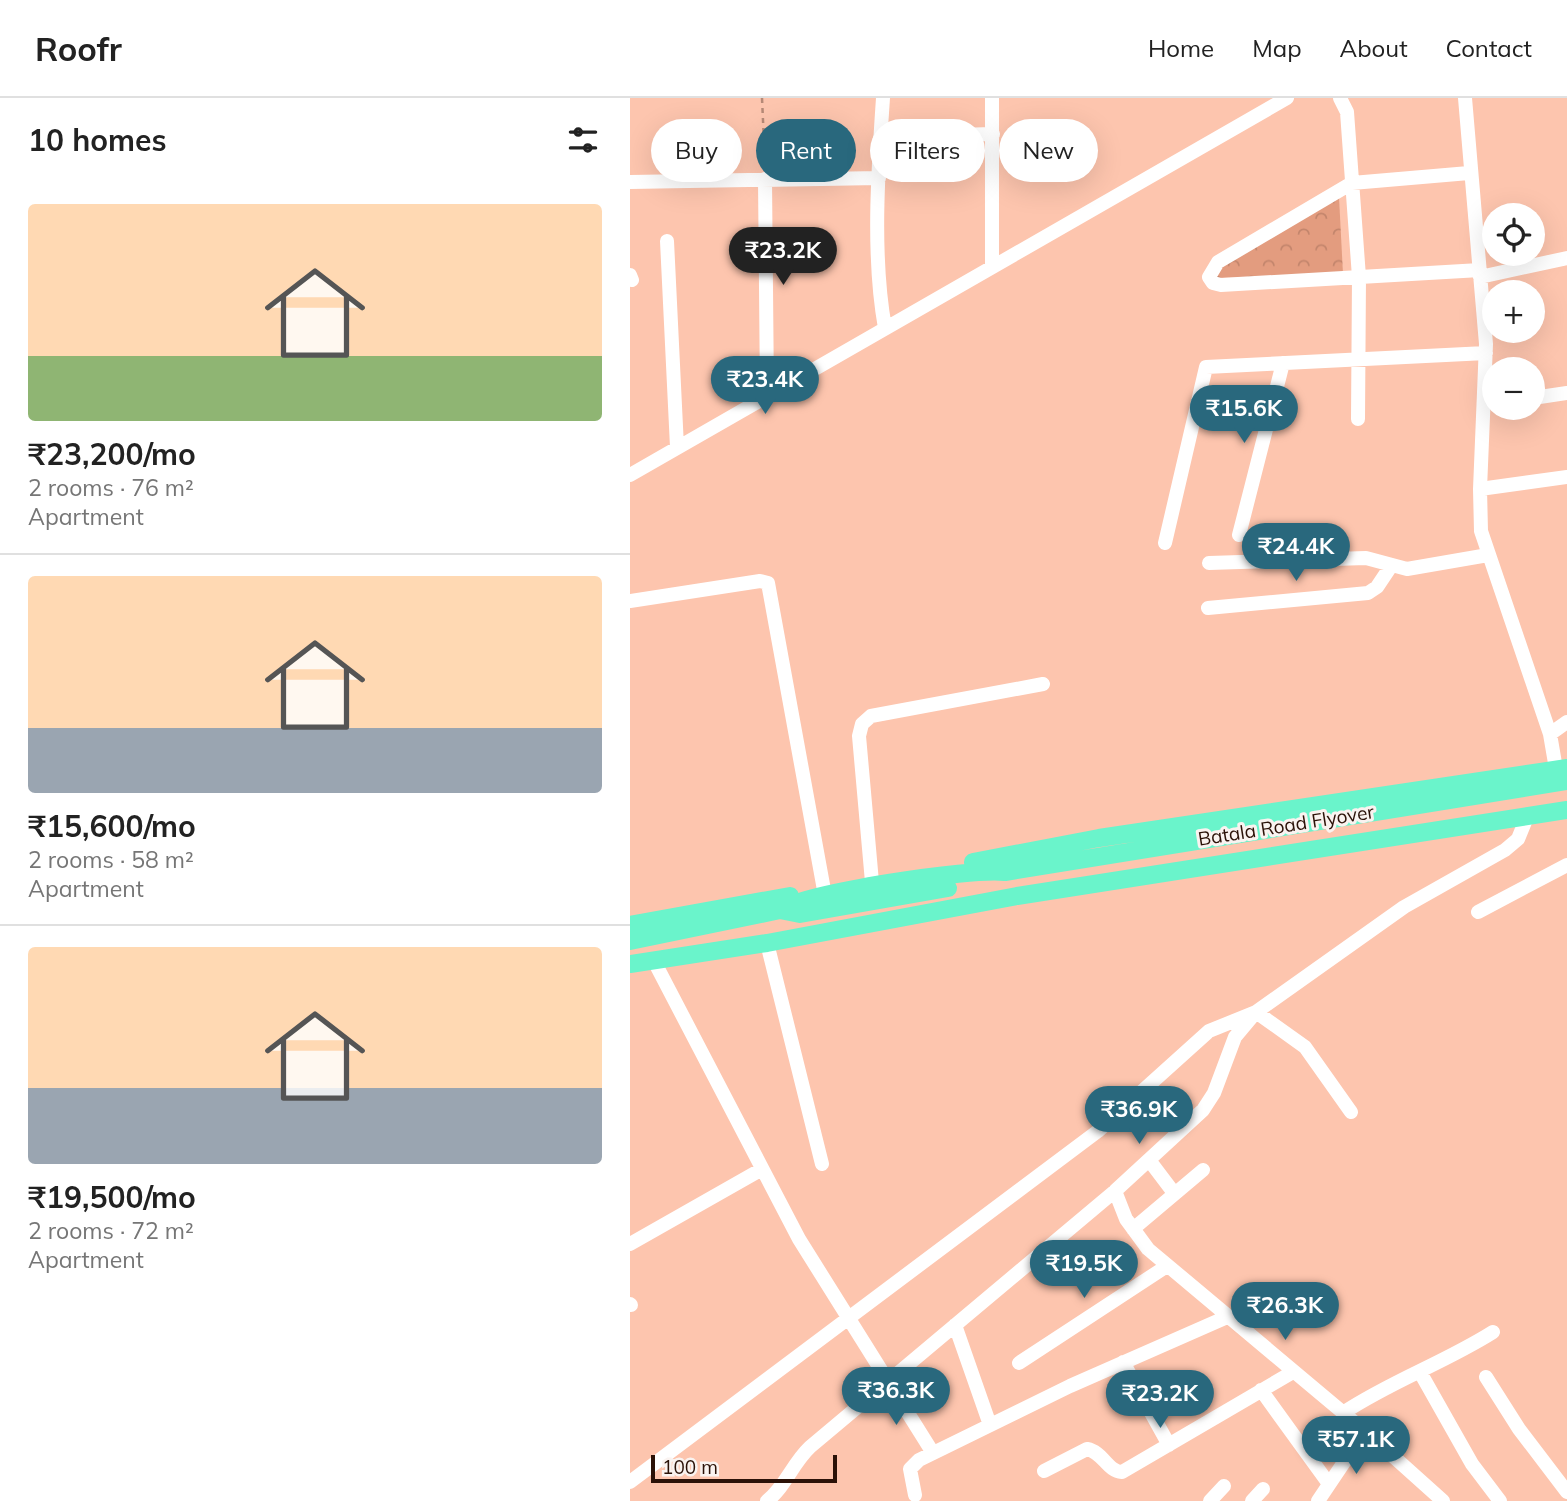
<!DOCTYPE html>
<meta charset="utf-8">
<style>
:root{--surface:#fff;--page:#f2f2f2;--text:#222;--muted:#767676;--line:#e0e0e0;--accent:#29687d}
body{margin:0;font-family:Mulish,sans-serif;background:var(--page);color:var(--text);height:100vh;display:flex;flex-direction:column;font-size:26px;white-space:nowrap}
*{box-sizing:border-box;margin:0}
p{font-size:23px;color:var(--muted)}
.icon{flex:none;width:38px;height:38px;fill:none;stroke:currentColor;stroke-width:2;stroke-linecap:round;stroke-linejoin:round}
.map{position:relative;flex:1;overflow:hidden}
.panel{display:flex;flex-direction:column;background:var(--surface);width:630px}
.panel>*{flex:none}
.guide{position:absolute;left:21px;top:21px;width:665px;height:63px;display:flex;gap:14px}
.tools{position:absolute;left:852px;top:105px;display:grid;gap:14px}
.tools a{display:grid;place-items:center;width:63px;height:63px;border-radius:50%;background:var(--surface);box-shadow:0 7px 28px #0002;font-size:35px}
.scale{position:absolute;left:21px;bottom:18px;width:186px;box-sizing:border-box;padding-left:7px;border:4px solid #2b1208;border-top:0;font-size:19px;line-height:24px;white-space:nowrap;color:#2b1208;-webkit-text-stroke:5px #faf3f0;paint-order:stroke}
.price{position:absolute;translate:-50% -60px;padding:0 16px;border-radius:24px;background:var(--accent);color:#fff;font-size:23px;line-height:46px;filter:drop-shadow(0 2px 4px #0008)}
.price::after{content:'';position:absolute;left:50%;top:42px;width:21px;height:16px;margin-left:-10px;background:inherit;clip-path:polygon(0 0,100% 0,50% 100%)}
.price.on{background:#222;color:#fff}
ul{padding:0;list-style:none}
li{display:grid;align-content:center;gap:14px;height:371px;padding:0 28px}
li+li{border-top:2px solid var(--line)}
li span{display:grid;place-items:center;height:217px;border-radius:7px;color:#555}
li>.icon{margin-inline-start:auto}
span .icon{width:126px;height:126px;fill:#fffc;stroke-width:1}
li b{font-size:30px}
h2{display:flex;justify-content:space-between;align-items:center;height:84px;padding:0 28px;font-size:30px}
.tag{padding:0 24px;border-radius:32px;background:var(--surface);box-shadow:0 7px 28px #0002;font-size:24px;line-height:63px}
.tag.on{background:var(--accent);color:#fff}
header{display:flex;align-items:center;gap:42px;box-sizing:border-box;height:98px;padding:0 35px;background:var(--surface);border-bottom:2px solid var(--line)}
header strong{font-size:33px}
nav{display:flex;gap:38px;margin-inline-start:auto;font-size:24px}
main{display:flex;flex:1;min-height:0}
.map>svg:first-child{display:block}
</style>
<header>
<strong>Roofr</strong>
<nav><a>Home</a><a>Map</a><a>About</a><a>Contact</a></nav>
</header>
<main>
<section class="panel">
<h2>10 homes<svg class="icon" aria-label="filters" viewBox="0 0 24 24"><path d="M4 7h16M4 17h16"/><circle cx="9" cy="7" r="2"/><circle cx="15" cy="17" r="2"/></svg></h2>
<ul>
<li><span style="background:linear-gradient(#ffd9b3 70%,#8fb573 0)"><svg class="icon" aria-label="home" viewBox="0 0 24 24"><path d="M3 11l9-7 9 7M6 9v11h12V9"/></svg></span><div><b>₹23,200/mo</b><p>2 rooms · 76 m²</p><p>Apartment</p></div></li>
<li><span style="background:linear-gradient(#ffd9b3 70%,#9aa5b1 0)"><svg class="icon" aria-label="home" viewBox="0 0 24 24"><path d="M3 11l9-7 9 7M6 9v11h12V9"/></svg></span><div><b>₹15,600/mo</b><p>2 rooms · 58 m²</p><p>Apartment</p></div></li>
<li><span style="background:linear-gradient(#ffd9b3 65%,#9aa5b1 0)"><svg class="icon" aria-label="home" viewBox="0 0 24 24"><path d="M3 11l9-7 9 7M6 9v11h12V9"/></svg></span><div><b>₹19,500/mo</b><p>2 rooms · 72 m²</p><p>Apartment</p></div></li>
</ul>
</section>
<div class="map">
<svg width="937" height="1403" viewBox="0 0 937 1403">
<defs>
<pattern id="park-crowns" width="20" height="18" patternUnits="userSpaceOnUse" patternTransform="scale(1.75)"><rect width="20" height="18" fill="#e39c7f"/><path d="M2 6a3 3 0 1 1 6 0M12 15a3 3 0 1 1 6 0" fill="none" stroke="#c3856c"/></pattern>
</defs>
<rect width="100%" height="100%" fill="#fdc5ae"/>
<!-- park -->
<path fill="url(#park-crowns)" d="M709,99L713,176L587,180L586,166Z"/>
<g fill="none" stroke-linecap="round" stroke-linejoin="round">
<!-- path -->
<path stroke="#b68976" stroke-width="2.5" stroke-dasharray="5 5" stroke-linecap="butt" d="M132,0L135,67"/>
<!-- minor -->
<path stroke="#fff" stroke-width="14" d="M253,0C248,73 242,158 255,230
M362,0V167
M710,0L717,14L729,179L728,321
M835,0L856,246L850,391L851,433L920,636
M250,39L363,36
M839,75L722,85L588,164L579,179L583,185L591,187L850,172
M135,81L137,297
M0,84L249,80
M37,143L47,349
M0,177L2,182
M850,179L937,160
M903,300L937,295
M0,377L657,0
M850,391L937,379
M609,437L653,265
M535,445L576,269L856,255
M579,465L736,460L777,471L858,457
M0,503L130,483L138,485L194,792
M578,510L738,495L747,489L761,468
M926,671L920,636L937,624
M242,784L229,638L232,626L241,618L413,586
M848,814L937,767
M137,845L192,1066
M24,863L169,1141L303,1355
M519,1062L544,1095
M485,1093L496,1121L518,1151L735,1333L813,1403
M503,1131L573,1072
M0,1146L132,1071
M0,1206L1,1207
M325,1227L360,1327
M493,1264L539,1347
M389,1265L537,1168
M790,1274L842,1366L870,1403
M856,1279L889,1331L937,1394
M631,1292L699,1386
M713,1315C761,1283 814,1265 863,1234
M414,1373L457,1351C473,1354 477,1373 492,1374L663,1274
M0,1384L468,1033L579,933L626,914L675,949L721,1014
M285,1397L280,1371L289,1362L440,1288L597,1219
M137,1403C156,1388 162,1366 180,1349L485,1093L573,1012L584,995L605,939L626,914L774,809L875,752L888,741L897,719
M580,1403L594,1388
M622,1403L633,1391
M688,1403L735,1333"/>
<!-- major -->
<path stroke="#6af4cb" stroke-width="18" d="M343,764L469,740L937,670
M150,812L170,816L318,790
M0,827L160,798
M0,843L150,812C182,794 337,770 375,774L937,683
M0,866L137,845L387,798L937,712"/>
</g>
<g text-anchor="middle" stroke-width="6" stroke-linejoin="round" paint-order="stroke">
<!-- street labels -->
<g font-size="19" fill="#2b1208" stroke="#faf3f0">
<text transform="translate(656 727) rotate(-9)" y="7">Batala Road Flyover</text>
</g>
</g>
</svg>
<div class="tools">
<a><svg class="icon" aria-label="locate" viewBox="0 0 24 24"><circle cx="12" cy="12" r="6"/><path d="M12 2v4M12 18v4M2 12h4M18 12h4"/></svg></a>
<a>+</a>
<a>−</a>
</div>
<div class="scale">100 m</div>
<b class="price on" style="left:153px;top:189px">₹23.2K</b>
<b class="price" style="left:135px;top:318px">₹23.4K</b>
<b class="price" style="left:614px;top:347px">₹15.6K</b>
<b class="price" style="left:666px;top:485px">₹24.4K</b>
<b class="price" style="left:509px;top:1048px">₹36.9K</b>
<b class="price" style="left:454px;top:1202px">₹19.5K</b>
<b class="price" style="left:655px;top:1244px">₹26.3K</b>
<b class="price" style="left:266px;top:1329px">₹36.3K</b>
<b class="price" style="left:530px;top:1332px">₹23.2K</b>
<b class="price" style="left:726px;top:1378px">₹57.1K</b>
<div class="guide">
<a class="tag">Buy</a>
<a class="tag on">Rent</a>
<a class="tag">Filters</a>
<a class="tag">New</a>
</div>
</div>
</main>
